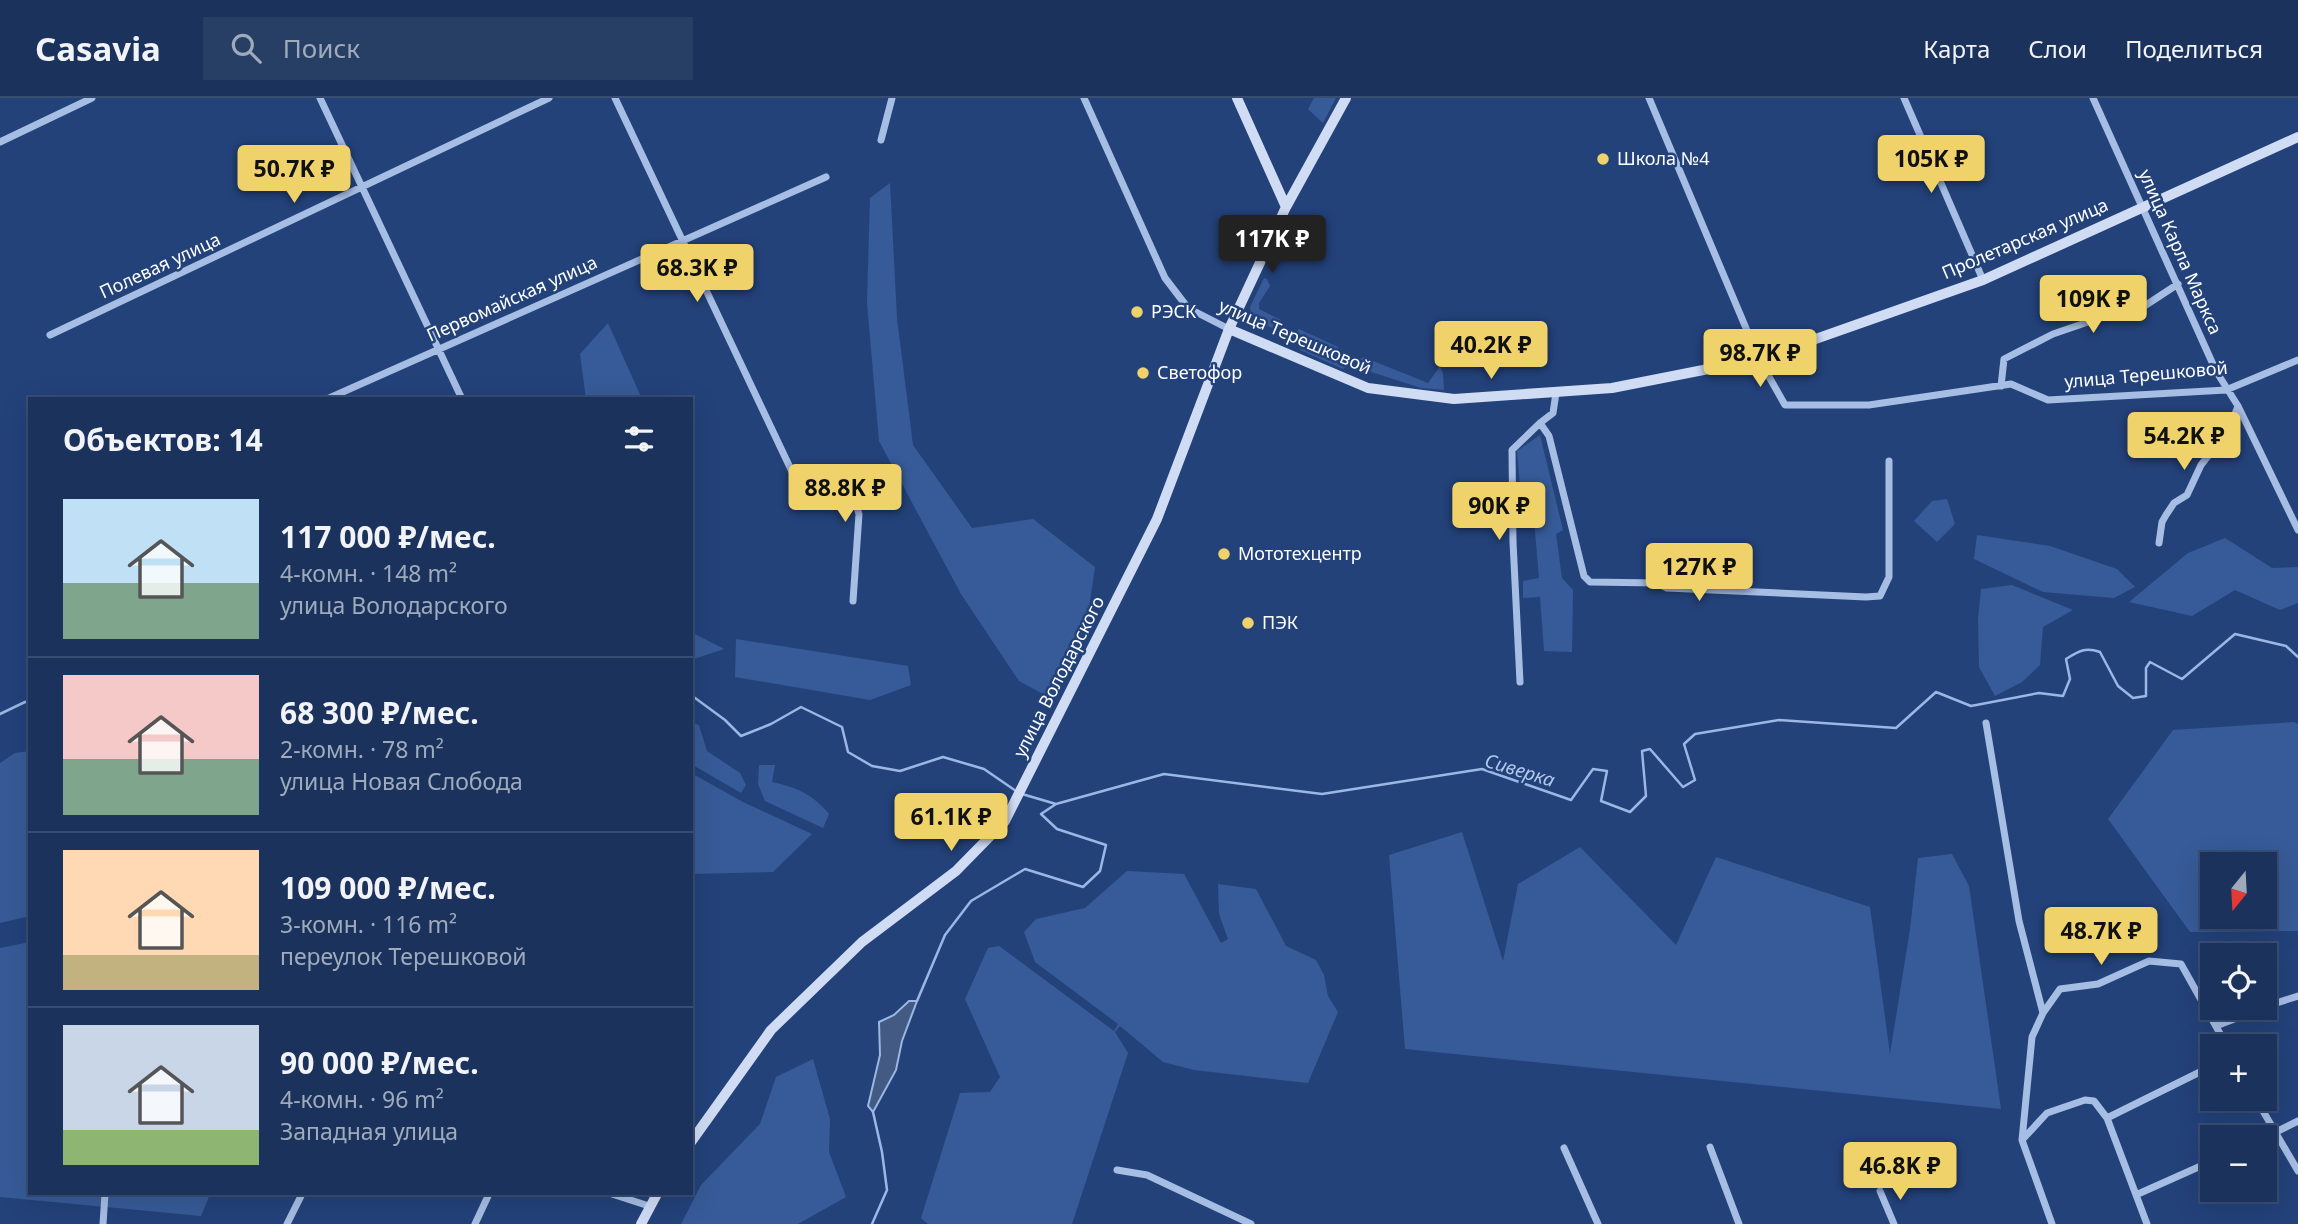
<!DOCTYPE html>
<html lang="ru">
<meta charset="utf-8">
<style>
:root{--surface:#1a325c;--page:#273e65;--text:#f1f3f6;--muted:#9faabb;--line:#384d72;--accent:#efd36a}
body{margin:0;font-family:"Noto Sans",sans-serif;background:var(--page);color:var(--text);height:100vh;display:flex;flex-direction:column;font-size:26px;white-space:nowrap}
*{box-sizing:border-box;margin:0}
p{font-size:23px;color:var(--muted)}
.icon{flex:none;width:38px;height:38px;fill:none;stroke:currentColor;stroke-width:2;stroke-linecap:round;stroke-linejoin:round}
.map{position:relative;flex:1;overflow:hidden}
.sheet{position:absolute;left:28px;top:299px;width:665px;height:798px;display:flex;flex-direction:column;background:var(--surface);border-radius:0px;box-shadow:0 7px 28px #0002,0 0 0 2px var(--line)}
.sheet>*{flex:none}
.needle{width:46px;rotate:198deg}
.tools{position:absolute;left:2200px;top:754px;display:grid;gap:14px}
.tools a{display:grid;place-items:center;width:77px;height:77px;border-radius:0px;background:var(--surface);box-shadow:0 7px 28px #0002,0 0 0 2px var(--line);font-size:35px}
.price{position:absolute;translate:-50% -60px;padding:0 16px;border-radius:7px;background:var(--accent);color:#111;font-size:23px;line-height:46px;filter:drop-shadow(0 2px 4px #0008)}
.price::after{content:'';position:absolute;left:50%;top:42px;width:21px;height:16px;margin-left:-10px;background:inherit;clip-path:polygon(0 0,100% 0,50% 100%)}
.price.current{background:#222;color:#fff}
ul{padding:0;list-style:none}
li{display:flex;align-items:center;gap:21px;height:175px;padding:0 35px}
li+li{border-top:2px solid var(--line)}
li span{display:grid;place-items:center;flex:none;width:196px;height:140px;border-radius:0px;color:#555}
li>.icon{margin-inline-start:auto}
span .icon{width:84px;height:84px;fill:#fffc;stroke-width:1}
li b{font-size:30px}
h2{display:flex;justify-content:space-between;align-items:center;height:84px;padding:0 35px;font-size:30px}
header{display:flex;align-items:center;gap:42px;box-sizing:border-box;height:98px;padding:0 35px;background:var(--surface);border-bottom:2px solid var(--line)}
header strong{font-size:33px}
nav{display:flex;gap:38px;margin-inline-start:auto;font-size:24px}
.search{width:490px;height:63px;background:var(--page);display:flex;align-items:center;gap:18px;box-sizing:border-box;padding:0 24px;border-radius:0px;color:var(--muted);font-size:26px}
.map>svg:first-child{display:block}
</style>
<header>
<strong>Casavia</strong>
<div class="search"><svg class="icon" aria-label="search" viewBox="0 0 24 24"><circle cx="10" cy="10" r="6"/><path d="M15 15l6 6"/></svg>Поиск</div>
<nav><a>Карта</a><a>Слои</a><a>Поделиться</a></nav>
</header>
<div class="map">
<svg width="2298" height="1126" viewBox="0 0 2298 1126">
<rect width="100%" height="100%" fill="#23427a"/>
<!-- green -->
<path fill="#375b98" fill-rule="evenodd" d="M1314,0H1336L1323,25L1308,11Z
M890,85L897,220L913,347L972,430L1033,421L1095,469L1087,524L1054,602L1019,583L961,496L879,343L867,205L870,100Z
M1264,180L1267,181L1270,188L1259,205V211L1281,222L1278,233L1252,220L1250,209Z
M608,225L642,301H586L580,256Z
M1299,231L1338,249L1346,269L1343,271L1300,252L1296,235Z
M1363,259L1428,285L1440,268L1443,275L1444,292L1421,290L1362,271L1357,263Z
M1540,337L1563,432L1556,436L1562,480L1573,492L1572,554L1544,553L1540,499L1523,500V483L1539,480L1533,410L1522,411L1517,353Z
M1947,401L1955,426L1937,444L1914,423L1932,403Z
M1977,437L2050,448L2117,471L2135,489L2114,500L2043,494L1974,461Z
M2225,440L2272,470L2298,469V505L2280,512L2235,492L2192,518L2129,504L2188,455Z
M2012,487L2073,512L2043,529L2040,567L2022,584L1995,598L1979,569L1978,521L1981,491Z
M691,534L724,551L691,562Z
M736,541L908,568L911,587L870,602L735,579Z
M691,624L699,627L707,653L740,675L746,687L741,695L691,666Z
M2294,624L2298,626V833L2190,834L2108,721L2173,632ZM2212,766H2264V819H2212Z
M30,653V818L0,825V665L15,655Z
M759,667H775L772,684C796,689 814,697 829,716L823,730L765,703L758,686Z
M691,675L743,704L812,736L773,774L691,776Z
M1462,734L1503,863L1518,786L1580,749L1676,847L1716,759L1870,809L1890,956L1910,831L1918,760L1952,756L1969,788L2001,1011L1405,951L1389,757Z
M1127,773L1184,776L1221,845L1228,841L1219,816L1218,786L1256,791L1286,848L1316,862L1324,877L1328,898L1338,914L1308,985L1194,972L1163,964L1120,928L1115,934L1128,955L1072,1126H928L921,1120L960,995L990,994L1000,979L965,901L988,850L999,848L1114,933L1118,926L1035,864L1024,834L1036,821L1085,810Z
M30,844V1096H210L201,1118L0,1099V850Z
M813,961L830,1021L829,1054L846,1099L798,1126H681L701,1087L760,1026L776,979Z"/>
<!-- water -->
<path fill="#435a83" stroke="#9ab7e5" stroke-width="2" d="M909,903H917L902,943L896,972L873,1014L868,1008L880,957L879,924L894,917Z"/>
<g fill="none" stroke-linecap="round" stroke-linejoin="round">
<!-- stream -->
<path stroke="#9ab7e5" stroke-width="2.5" d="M691,597L725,622L741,638L771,626L801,609L842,629L848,654L872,668L900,673L943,659L984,671L1016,693
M0,616L25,604H30
M1022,696L1056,706L1164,676L1322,696L1482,671L1571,702L1593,671L1607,673L1601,703L1630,714L1646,698L1642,653L1650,651L1683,689L1695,682L1684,646L1695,636L1779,622L1896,630L1936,594L1971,608L2039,595L2063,598L2070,581L2066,561C2079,553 2085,549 2100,554L2118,588L2133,600L2146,598V570L2150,564L2182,581L2235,536L2286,548L2298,559
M917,903L945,837L971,803L1025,771L1083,789L1100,773L1106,747L1057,731L1041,716L1056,706
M872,1126L887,1092L882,1054L873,1014"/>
<!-- street -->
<path stroke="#a6bde4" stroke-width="7" d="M320,0L462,301
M615,0L804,399
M1084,0L1165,180L1188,210L1229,231
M1649,0L1759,261L1785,307H1869L2011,286L2048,302L2226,292L2298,262
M1904,0L1983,182
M2093,0L2216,273L2238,308L2298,432
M881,42L892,0
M0,44L92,0
M50,237L549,0
M2001,288L2004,261L2053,236L2120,213L2146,207L2178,186
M1556,295L1553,315L1540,325L1549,338L1584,478L1590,484L1657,485L1667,490L1866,499L1880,498L1889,479V363
M327,301L826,79
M797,384L826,371L845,374L859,416L853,503
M2159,445L2162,424L2166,417L2174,405L2187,397L2201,367L2230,330L2238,308
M1520,584L1513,444L1512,352L1540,325
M1986,625L2019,823L2043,915L2032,939L2022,1042L2052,1126
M2264,909L2298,898
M2043,915L2060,891L2098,886L2149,863L2181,866L2227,948
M2216,928L2263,910
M2256,1001L2298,1073
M2107,1020L2212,968
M2264,1040L2298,1023
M2023,1041L2047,1015L2085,1002L2094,1003L2107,1020L2147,1126
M1710,1049L1739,1126
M1564,1050L1598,1126
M1117,1072L1147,1077L1251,1126
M1880,1093L1894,1126
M612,1096L649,1108
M2138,1096L2212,1063
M103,1126L105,1096
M287,1126L302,1096
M475,1126L489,1096"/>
<!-- secondary -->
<path stroke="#cfdcf4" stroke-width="10" d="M1237,0L1286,109
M1229,231L1368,290L1454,301L1612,290L1759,261L1983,182L2298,39
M691,1044L771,932L862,844L956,773L1005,723L1157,421L1229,231L1286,109L1346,0
M641,1126L657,1096"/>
</g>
<!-- markers -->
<g fill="#efd36a" stroke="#23427a" stroke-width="2.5">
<circle cx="1603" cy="61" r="7"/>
<circle cx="1137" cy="214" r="7"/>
<circle cx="1143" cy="275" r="7"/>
<circle cx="1224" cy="456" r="7"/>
<circle cx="1248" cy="525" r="7"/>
</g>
<g text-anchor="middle" stroke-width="5" stroke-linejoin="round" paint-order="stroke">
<!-- poi labels -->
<g font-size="18" fill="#fff" stroke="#23427a" text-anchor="start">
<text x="1617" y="67">Школа №4</text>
<text x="1151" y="220">РЭСК</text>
<text x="1157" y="281">Светофор</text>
<text x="1238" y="462">Мототехцентр</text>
<text x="1262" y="531">ПЭК</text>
</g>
<!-- street labels -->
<g font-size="18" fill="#fff" stroke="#23427a">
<text transform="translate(2025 141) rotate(-23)" y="6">Пролетарская улица</text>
<text transform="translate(2180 154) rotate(66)" y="6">улица Карла Маркса</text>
<text transform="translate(160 168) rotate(-25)" y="6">Полевая улица</text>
<text transform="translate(512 201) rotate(-24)" y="6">Первомайская улица</text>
<text transform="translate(1295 239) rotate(23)" y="6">улица Терешковой</text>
<text transform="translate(2146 277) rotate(-5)" y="6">улица Терешковой</text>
<text transform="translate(1059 579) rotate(-63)" y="6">улица Володарского</text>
</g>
<!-- water labels -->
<g font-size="19" font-style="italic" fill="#b1c8ec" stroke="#23427a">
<text transform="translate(1520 672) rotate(17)" y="7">Сиверка</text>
</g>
</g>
</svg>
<div class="tools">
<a><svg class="needle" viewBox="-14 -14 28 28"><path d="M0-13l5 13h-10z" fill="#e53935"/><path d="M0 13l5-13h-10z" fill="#9faabb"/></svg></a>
<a><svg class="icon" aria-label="locate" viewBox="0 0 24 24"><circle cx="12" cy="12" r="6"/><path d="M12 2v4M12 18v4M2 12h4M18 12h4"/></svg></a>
<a>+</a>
<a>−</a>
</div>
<b class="price" style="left:1931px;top:97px">105K ₽</b>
<b class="price" style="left:294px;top:107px">50.7K ₽</b>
<b class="price current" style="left:1272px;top:177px">117K ₽</b>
<b class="price" style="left:697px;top:206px">68.3K ₽</b>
<b class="price" style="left:2093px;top:237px">109K ₽</b>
<b class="price" style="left:1491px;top:283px">40.2K ₽</b>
<b class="price" style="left:1760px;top:291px">98.7K ₽</b>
<b class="price" style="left:2184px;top:374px">54.2K ₽</b>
<b class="price" style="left:845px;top:426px">88.8K ₽</b>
<b class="price" style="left:1499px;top:444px">90K ₽</b>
<b class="price" style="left:1699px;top:505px">127K ₽</b>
<b class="price" style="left:951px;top:755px">61.1K ₽</b>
<b class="price" style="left:2101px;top:869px">48.7K ₽</b>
<b class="price" style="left:1900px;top:1104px">46.8K ₽</b>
<section class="sheet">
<h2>Объектов: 14<svg class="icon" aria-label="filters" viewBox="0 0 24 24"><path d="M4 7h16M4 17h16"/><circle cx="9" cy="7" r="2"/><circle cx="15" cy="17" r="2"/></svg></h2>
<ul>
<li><span style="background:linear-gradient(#bfe0f5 60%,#7fa58c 0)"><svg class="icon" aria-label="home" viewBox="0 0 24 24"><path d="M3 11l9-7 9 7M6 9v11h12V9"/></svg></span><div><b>117 000 ₽/мес.</b><p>4-комн. · 148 m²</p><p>улица Володарского</p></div></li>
<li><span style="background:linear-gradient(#f6c9c9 60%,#7fa58c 0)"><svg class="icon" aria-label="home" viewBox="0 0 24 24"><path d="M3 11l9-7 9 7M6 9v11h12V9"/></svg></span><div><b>68 300 ₽/мес.</b><p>2-комн. · 78 m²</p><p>улица Новая Слобода</p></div></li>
<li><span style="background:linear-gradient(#ffd9b3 75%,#c2b280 0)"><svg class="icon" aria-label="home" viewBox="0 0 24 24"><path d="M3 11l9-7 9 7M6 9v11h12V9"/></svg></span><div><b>109 000 ₽/мес.</b><p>3-комн. · 116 m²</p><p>переулок Терешковой</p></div></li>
<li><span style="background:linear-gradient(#c9d6e8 75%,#8fb573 0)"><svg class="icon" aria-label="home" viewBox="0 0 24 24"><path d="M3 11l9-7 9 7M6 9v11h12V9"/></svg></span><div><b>90 000 ₽/мес.</b><p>4-комн. · 96 m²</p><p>Западная улица</p></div></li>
</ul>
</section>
</div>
